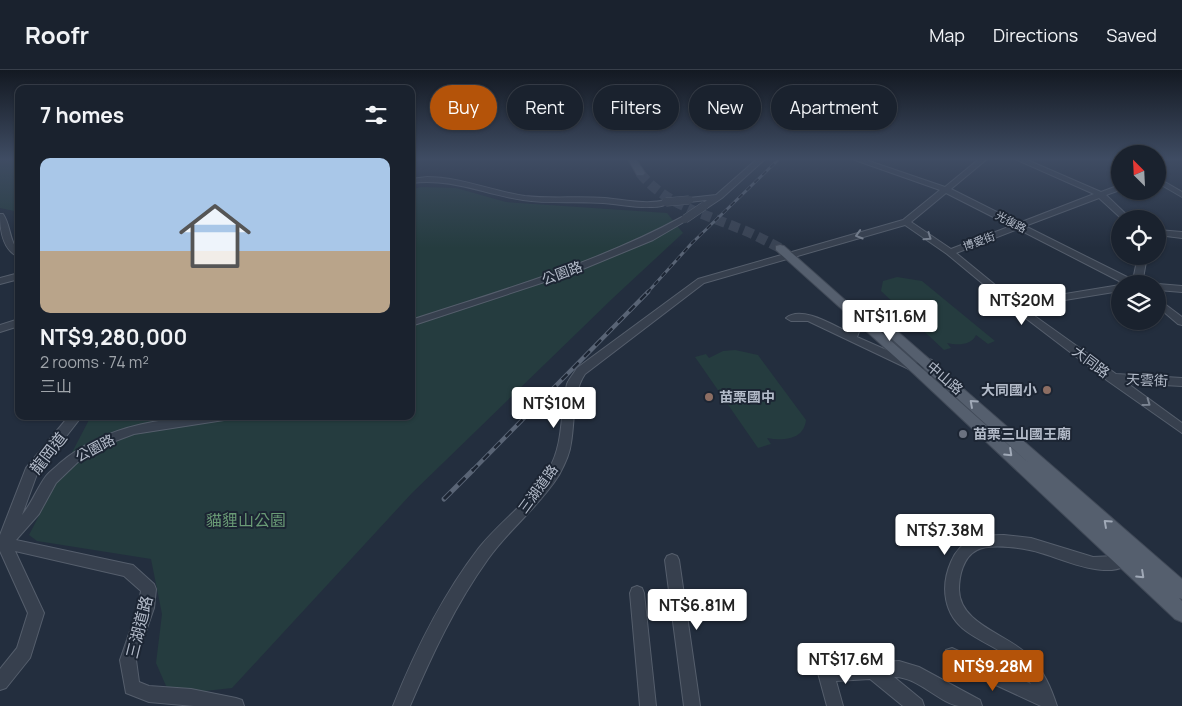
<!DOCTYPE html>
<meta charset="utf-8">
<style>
:root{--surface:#1a222e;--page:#232a36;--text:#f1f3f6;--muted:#9fa4aa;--line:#383f4a;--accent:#b45309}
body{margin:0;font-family:Manrope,"Noto Sans TC",sans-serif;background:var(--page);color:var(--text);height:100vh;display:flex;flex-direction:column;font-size:19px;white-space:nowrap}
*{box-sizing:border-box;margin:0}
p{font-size:16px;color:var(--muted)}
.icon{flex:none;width:28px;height:28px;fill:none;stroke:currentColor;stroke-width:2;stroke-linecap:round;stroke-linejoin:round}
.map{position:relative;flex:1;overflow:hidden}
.drawer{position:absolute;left:15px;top:15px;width:400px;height:335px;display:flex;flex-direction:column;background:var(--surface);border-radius:10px;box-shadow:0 1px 4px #0004,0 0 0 1px var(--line)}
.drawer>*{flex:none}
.top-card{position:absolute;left:430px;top:15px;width:475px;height:45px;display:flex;gap:10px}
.needle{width:32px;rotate:336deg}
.fabs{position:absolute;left:1111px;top:75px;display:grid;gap:10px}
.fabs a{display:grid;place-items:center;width:55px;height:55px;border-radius:50%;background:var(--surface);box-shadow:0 1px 4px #0004,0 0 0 1px var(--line);font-size:25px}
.price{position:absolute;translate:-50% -42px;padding:0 11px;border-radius:5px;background:#fff;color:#222;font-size:16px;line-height:32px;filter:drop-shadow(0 1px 2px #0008)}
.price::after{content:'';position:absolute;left:50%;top:30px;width:15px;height:11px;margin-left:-8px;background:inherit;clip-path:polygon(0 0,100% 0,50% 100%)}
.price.selected{background:var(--accent);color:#fff}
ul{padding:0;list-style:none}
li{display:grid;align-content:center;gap:10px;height:265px;padding:0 25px}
li span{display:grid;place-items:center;height:155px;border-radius:10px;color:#555}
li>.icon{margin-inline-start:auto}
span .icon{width:90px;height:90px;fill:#fffc;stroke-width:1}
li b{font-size:21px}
h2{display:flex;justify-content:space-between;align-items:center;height:60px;padding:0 25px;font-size:21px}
.tag{padding:0 18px;border-radius:22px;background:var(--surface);box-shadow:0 1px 4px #0004,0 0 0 1px var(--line);font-size:18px;line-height:45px}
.tag.selected{background:var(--accent);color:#fff}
header{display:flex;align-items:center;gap:30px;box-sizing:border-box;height:70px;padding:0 25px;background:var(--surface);border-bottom:1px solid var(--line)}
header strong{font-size:24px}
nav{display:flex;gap:28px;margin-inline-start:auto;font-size:18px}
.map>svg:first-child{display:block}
</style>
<header>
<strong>Roofr</strong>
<nav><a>Map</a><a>Directions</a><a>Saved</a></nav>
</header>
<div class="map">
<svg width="1182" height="636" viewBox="0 0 1182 636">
<rect width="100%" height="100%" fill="#232e3e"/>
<!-- green -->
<path fill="#253c3f" d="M0,89H19V142L0,138Z
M421,117L456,118L506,132L667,143L683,163L613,228L412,423L232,618L170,625L156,593L162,544L151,489L37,471L29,465L91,346H411V120Z
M897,207L922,211L995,271L988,274L976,265C971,276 957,275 947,273L951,278L944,280L881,221L883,211Z
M735,280L758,285L806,350C804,370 783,371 767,368L771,374L758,378L695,287L706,284L709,288L723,281Z"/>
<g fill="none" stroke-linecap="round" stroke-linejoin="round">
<!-- major-tunnel -->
<path stroke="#394353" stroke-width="10" stroke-dasharray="10 5" stroke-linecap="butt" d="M640,103C665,134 702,143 738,158C752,163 766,171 780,178"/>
<defs>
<path id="minor" d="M757,89H765L722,128L707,138L700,136L707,130L689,132L685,130L689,128L716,125Z
M852,89H863L945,117L979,89H987L951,119L1019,153L1094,124L1015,89H1025L1101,122L1120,115V120L1106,125L1131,149H1122L1099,128L1025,156L1133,210L1138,186H1147L1142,214H1125L1018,159L956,183L1016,232L1120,215V221L1022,237L1116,304L1182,308V316L1127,313L1182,353V363L1108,311L1011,237L947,184L905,155L704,213L585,304C572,323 575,351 571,373C570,383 564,396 559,405C539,437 509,459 488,489C455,535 432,585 410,636H393C415,581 442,526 478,479C500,451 531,431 549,399C564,373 560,343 567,314C569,309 574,303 577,298L698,209L903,150L940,120ZM946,123L1011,156L951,179L911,152Z
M427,107C461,107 491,121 525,126C551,129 578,126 605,128C626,130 646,135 666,130L670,132C665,136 659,137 652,137C636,138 619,134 603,133C577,131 550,134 523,130C482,124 454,108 411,113V109Z
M1158,108L1182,122V127L1158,113Z
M0,144H3C9,153 9,162 13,172C15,178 19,179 19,187C2,180 0,159 0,144Z
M682,147H685L689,149L653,170L578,201L411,256V250C503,220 597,193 682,147Z
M1158,160L1182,162V168L1158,165Z
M19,203V209L0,214V208Z
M1158,214L1182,216V222L1158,220Z
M1158,229L1182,247V255L1178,254L1158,237Z
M860,243L865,246L857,267L916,293L928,289L932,290L933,293L932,296L915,301L911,300L808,251H791L786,248C801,235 833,255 848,262L855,246Z
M19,249V256L0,262V255Z
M69,346H82L37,404L22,445C32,433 37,418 46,406C50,401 56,397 60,393C107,353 171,346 230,346L224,350L134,364L110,373L81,389L56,413L39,444L16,470L128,494L133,495L154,514L156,519L154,538L136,590L139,612L149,616L191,619L236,628L242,630L244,636H194L149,632L126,623L120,590L138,538L141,521L124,506L15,481L44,543L30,588L6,618L0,620V599L17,578L28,543L0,481V465L26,398Z
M1004,465L1031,468L1093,487L1115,486L1128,479L1133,481L1135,485C1120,517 1063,489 1041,483C1026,478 991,473 977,480C963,487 959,506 959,520C960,555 1009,564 1030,587C1044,601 1051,618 1057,636H1041L946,592L944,586L946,580L952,578L1031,614C1024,602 1014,592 1003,583C991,575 978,570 966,561C944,545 940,517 951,492C961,468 980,465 1004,465Z
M672,484L677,486L679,490L700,636H684L665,490L667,486Z
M637,516L642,518L644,523L656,636H640L630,523L632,518Z
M899,591L919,597L980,630L982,636C975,636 966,636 959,636C939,633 917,606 894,607L922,630L924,636H903L870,609L836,611L843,636H827L818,603L820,597L826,595Z"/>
<path id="major" d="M628,89H636L645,103L643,105H637Z
M780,175L784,176L1031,395L872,251L878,247L882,248L1182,509V529L1179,528L1182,531V552L1175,549L913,303L776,180V176Z"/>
</defs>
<!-- minor casing -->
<use href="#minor" stroke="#555e6c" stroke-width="2"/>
<!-- major casing -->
<use href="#major" stroke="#404957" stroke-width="2"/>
<!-- minor -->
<use href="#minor" fill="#37404e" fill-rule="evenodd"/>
<!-- major -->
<use href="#major" fill="#555f6e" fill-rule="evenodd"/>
<defs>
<path id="rail-far2" d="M647,223L691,174L779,89"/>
<path id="rail-far1" d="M472,401L648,222"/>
<path id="rail" d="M444,429L473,400"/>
</defs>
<!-- rail-far2 casing -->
<use href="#rail-far2" stroke="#596475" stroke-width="3"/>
<!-- rail-far1 casing -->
<use href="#rail-far1" stroke="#596475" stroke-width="4.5"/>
<!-- rail casing -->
<use href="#rail" stroke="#596475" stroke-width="5"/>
<!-- rail-far2 -->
<use href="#rail-far2" stroke="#1c2533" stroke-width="2" stroke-dasharray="5.5" stroke-linecap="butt"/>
<!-- rail-far1 -->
<use href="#rail-far1" stroke="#1c2533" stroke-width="2.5" stroke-dasharray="8" stroke-linecap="butt"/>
<!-- rail -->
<use href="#rail" stroke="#1c2533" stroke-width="3" stroke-dasharray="10" stroke-linecap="butt"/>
<defs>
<path id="minor-bridge" d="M666,132L689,130
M685,149L704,136"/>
</defs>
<!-- minor-bridge casing -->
<use href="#minor-bridge" stroke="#555e6c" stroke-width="9" stroke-linecap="butt"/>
<!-- minor-bridge -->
<use href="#minor-bridge" stroke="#37404e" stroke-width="8"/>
</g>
<!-- one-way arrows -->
<defs><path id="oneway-chevron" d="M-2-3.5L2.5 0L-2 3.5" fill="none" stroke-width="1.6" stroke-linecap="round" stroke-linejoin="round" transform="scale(1.25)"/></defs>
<g stroke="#7b8492">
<use href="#oneway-chevron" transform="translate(859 165) rotate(164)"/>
<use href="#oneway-chevron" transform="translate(928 167) rotate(35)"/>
<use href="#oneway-chevron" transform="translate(1147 333) rotate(36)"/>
</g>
<g stroke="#a0a9b7">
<use href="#oneway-chevron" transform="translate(973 333) rotate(-138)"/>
<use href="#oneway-chevron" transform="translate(1009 383) rotate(43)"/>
<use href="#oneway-chevron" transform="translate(1107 453) rotate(-138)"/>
<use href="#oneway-chevron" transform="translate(1141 505) rotate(43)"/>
</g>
<!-- sky -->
<linearGradient id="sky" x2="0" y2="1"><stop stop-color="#131922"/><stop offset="0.5" stop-color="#3f4c63"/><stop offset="1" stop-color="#3f4c63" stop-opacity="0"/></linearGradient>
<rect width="1182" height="178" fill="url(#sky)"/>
<!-- markers -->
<g fill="#8d6e63" stroke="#1c2533" stroke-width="2">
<circle cx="1047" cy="320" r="5"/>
<circle cx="709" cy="327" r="5"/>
</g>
<circle fill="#6b7280" stroke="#1c2533" stroke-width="2" cx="963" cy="364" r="5"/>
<g text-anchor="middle" stroke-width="4" stroke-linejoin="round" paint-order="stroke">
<!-- far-street labels -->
<g font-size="11" fill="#b3bbc9" stroke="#1c2533">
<text transform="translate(1011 152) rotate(27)" y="4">光復路</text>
<text transform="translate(979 171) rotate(-20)" y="4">博愛街</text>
</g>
<!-- street labels -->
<g font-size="14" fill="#b3bbc9" stroke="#1c2533">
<text transform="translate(562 203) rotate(-20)" y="5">公園路</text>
<text transform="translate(1091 292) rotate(37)" y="5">大同路</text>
<text transform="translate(945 308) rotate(41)" y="5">中山路</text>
<text transform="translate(1147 310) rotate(3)" y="5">天雲街</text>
<text transform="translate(95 378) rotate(-28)" y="5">公園路</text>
<text transform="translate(538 419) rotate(-54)" y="5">三湖道路</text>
</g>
<!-- poi labels -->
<g font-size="14" font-weight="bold" fill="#b3bbc9" stroke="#1c2533" text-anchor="start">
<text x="1037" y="325" text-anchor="end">大同國小</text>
<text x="719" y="332">苗栗國中</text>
<text x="973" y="369">苗栗三山國王廟</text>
</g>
<!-- near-street labels -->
<g font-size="16" fill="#b3bbc9" stroke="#1c2533">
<text transform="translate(48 383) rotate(-52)" y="6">龍岡道</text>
<text transform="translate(139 557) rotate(-76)" y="6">三湖道路</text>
</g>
<!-- near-park labels -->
<g font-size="16" fill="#6a9b76" stroke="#1c2533">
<text x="246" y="456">貓貍山公園</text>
</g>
</g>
</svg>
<div class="fabs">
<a><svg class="needle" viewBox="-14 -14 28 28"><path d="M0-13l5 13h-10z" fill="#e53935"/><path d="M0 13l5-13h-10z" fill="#9fa4aa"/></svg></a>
<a><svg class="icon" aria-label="locate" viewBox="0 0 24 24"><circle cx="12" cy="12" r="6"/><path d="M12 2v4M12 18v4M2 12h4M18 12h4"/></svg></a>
<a><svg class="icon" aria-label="layers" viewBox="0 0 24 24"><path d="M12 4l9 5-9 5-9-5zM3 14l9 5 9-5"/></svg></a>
</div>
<b class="price" style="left:1022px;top:256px">NT$20M</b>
<b class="price" style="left:890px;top:272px">NT$11.6M</b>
<b class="price" style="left:554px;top:359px">NT$10M</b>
<b class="price" style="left:945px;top:486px">NT$7.38M</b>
<b class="price" style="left:697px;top:561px">NT$6.81M</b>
<b class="price" style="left:846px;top:615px">NT$17.6M</b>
<b class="price selected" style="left:993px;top:622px">NT$9.28M</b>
<div class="top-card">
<a class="tag selected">Buy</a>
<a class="tag">Rent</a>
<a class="tag">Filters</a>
<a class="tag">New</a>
<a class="tag">Apartment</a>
</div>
<section class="drawer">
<h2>7 homes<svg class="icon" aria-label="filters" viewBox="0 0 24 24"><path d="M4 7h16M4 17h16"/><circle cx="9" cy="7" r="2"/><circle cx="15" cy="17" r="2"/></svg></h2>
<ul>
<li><span style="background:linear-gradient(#a9c7e8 60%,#b9a48a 0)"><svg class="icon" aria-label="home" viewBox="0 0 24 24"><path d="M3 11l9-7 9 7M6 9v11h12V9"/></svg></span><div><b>NT$9,280,000</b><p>2 rooms · 74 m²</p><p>三山</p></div></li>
</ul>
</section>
</div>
